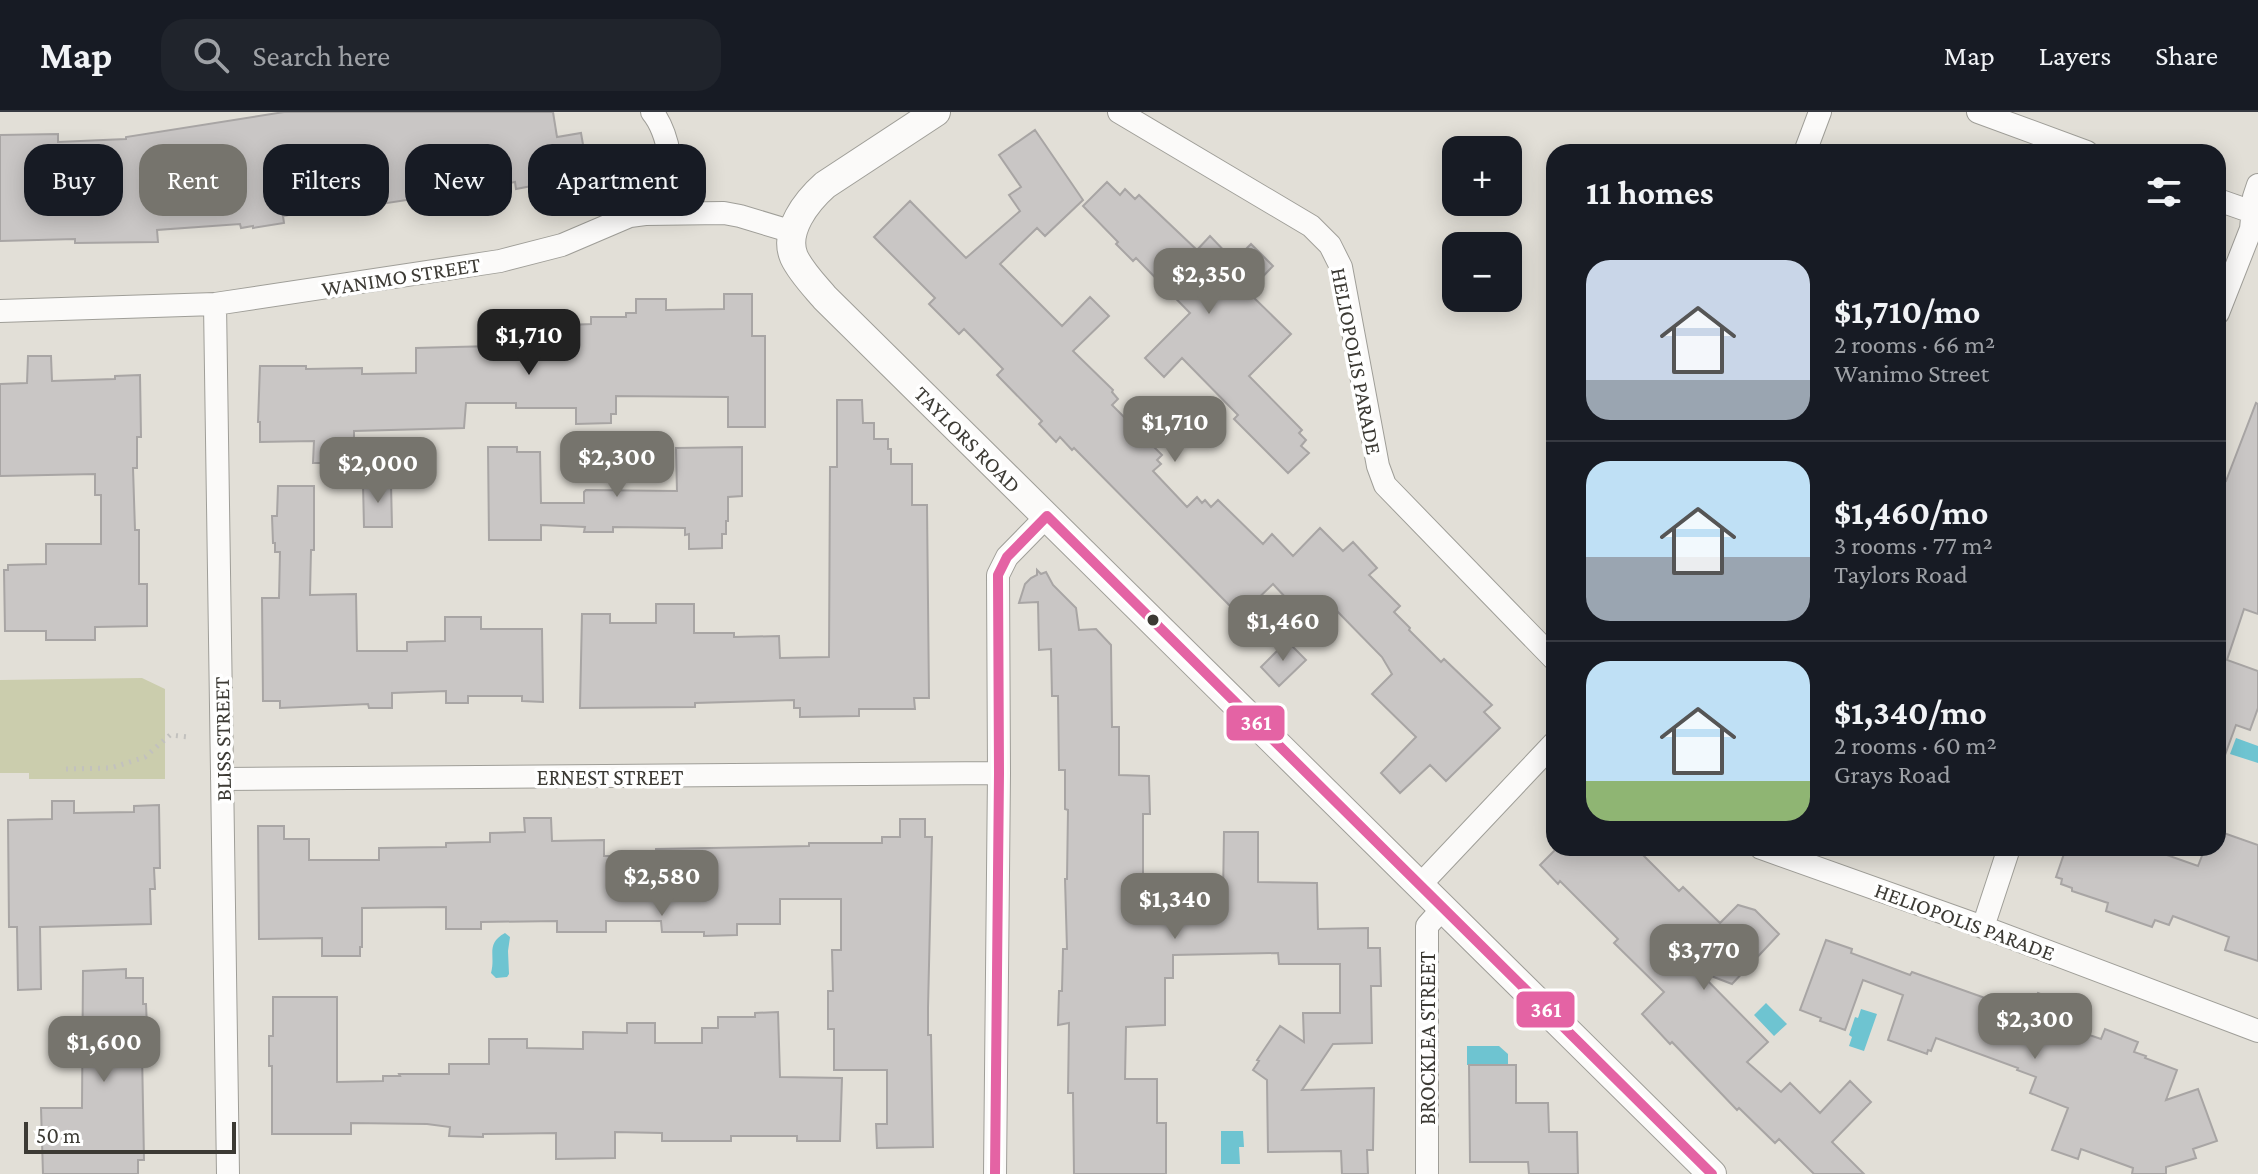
<!DOCTYPE html>
<meta charset="utf-8">
<style>
:root{--surface:#171b24;--page:#20242c;--text:#f1f3f6;--muted:#9ea1a6;--line:#363941;--accent:#76746d}
body{margin:0;font-family:"Crimson Pro",serif;background:var(--page);color:var(--text);height:100vh;display:flex;flex-direction:column;font-size:30px;white-space:nowrap}
*{box-sizing:border-box;margin:0}
p{font-size:26px;color:var(--muted)}
.icon{flex:none;width:44px;height:44px;fill:none;stroke:currentColor;stroke-width:2;stroke-linecap:round;stroke-linejoin:round}
.map{position:relative;flex:1;overflow:hidden}
.drawer{position:absolute;left:1546px;top:32px;width:680px;height:712px;display:flex;flex-direction:column;background:var(--surface);border-radius:24px;box-shadow:0 4px 20px #0003}
.drawer>*{flex:none}
.hud{position:absolute;left:24px;top:32px;width:760px;height:72px;display:flex;gap:16px}
.buttons{position:absolute;left:1442px;top:24px;display:grid;gap:16px}
.buttons a{display:grid;place-items:center;width:80px;height:80px;border-radius:16px;background:var(--surface);box-shadow:0 4px 20px #0003;font-size:40px}
.scale{position:absolute;left:24px;bottom:20px;width:212px;box-sizing:border-box;padding-left:8px;border:4px solid #3c3a34;border-top:0;font-size:22px;line-height:28px;white-space:nowrap;color:#3c3a34;-webkit-text-stroke:6px #fff;paint-order:stroke}
.price{position:absolute;translate:-50% -68px;padding:0 18px;border-radius:16px;background:var(--accent);color:#fff;font-size:26px;line-height:52px;filter:drop-shadow(0 2px 4px #0008)}
.price::after{content:'';position:absolute;left:50%;top:48px;width:24px;height:18px;margin-left:-12px;background:inherit;clip-path:polygon(0 0,100% 0,50% 100%)}
.price.on{background:#222;color:#fff}
ul{padding:0;list-style:none}
li{display:flex;align-items:center;gap:24px;height:200px;padding:0 40px}
li+li{border-top:2px solid var(--line)}
li span{display:grid;place-items:center;flex:none;width:224px;height:160px;border-radius:24px;color:#555}
li>.icon{margin-inline-start:auto}
span .icon{width:96px;height:96px;fill:#fffc;stroke-width:1}
li b{font-size:34px}
h2{display:flex;justify-content:space-between;align-items:center;height:96px;padding:0 40px;font-size:34px}
.pill{padding:0 28px;border-radius:24px;background:var(--surface);box-shadow:0 4px 20px #0003;font-size:28px;line-height:72px}
.pill.on{background:var(--accent);color:#fff}
header{display:flex;align-items:center;gap:48px;box-sizing:border-box;height:112px;padding:0 40px;background:var(--surface);border-bottom:2px solid var(--line)}
header strong{font-size:38px}
nav{display:flex;gap:44px;margin-inline-start:auto;font-size:28px}
.search{width:560px;height:72px;background:var(--page);display:flex;align-items:center;gap:20px;box-sizing:border-box;padding:0 28px;border-radius:24px;color:var(--muted);font-size:30px}
.map>svg:first-child{display:block}
</style>
<header>
<strong>Map</strong>
<div class="search"><svg class="icon" aria-label="search" viewBox="0 0 24 24"><circle cx="10" cy="10" r="6"/><path d="M15 15l6 6"/></svg>Search here</div>
<nav><a>Map</a><a>Layers</a><a>Share</a></nav>
</header>
<div class="map">
<svg width="2258" height="1062" viewBox="0 0 2258 1062">
<rect width="100%" height="100%" fill="#e2dfd7"/>
<!-- green -->
<path fill="#cbcdad" d="M142,566L165,577V667H29V661H0V568Z"/>
<!-- water -->
<path fill="#6ec4d1" d="M2236,626L2258,634V651L2230,642Z
M505,821L510,825L508,839L509,862L507,865L496,866L491,861C496,843 485,832 505,821Z
M1766,891L1787,912L1774,924L1754,903Z
M1861,897L1877,902L1864,939L1849,934L1852,925L1849,923L1855,905L1858,906Z
M1467,934H1499L1508,942V953H1467Z
M1221,1019H1243L1244,1035H1239L1240,1052H1221Z"/>
<!-- building -->
<path fill="#c9c6c5" stroke="#a8a5a4" stroke-width="2" d="M284,0H553L557,25L581,21L585,44L579,45L583,64L516,77L515,70L492,74V72L432,82L433,84L348,97L347,94L312,99L283,104L284,111L253,116V114L241,116L240,112L157,118L158,130L75,131V127L0,129V23L58,22V30L126,27V25Z
M1035,18L1083,88L1045,124L1037,116L1000,152L1062,214L1090,185L1109,204L1073,239L1113,278L1112,280L1118,287L1112,293L1162,343L1157,348L1161,352L1153,359L1187,395L1197,385L1202,391L1205,388L1211,395L1218,388L1263,432L1272,422L1293,444L1320,416L1343,439L1353,430L1377,456L1369,463L1400,494L1394,500L1410,516L1409,518L1441,550L1444,547L1492,593L1484,600L1500,616L1446,669L1430,653L1400,681L1381,661L1416,625L1372,582L1392,562L1382,545L1334,496L1313,515L1273,472L1240,504L1074,336L1072,338L1060,325L1056,330L1039,312L1042,309L997,263L1003,257L964,217L959,222L929,192L935,186L874,125L910,89L966,146L1020,99L1009,83L1021,75L999,43Z
M1107,70L1120,83L1125,77L1135,87L1139,83L1197,138L1210,124L1234,149L1251,132L1273,154L1248,180L1291,222L1249,264L1302,318L1299,321L1306,328L1301,334L1309,341L1288,361L1234,307L1238,303L1182,246L1164,265L1145,246L1190,201L1136,146L1133,149L1116,132L1118,130L1083,94Z
M724,182H752V224H765V315H728V285L616,284V302H611V311L576,312V296H516V291H466L464,316L354,319V351H313L314,329L260,330V310H258L260,254H306V257L362,256V262L416,261V236L493,234V202H520V240L570,239L569,213L591,212V205H626V201H636V187H666V198L724,197Z
M28,244H51L52,269L115,267V264L140,263L141,325H137V356H133L135,418H139V472H147V514L95,515V528H46V519H5L4,458H8V453L46,452V432H101V383H95V362L0,364V272L27,271Z
M837,288H862L863,311H874V327H888V337H891V352H912V393H927L929,586H914L915,597H859V604L800,605V596H794V588L695,591V595L580,596L582,502H610V511H656V492H694V521H734V525L779,524L780,546L829,545L830,355H837Z
M2256,291L2258,292V502L2244,497L2227,548L2258,559V596L2250,618L2236,613L2221,654L2218,653V366L2226,369Z
M488,335H517V340H540L541,391H584V380L586,378L677,379L676,336L742,335V384L728,385V409H726V422H722V436L689,437V422L685,423V416L613,415V420H584L585,415L541,413V428H489Z
M391,371L392,415H364L363,372Z
M278,374H314V438H311L310,483L356,482L357,539H407V530L445,529V505H481V517H542L543,590L522,589V584H468V591H446V579L392,581V596H369L368,592L280,596V589H263L262,486H279L280,440H275V431H273L272,404H277Z
M1037,458L1041,462L1046,460L1053,473L1076,496L1079,518L1096,517L1111,533L1112,615H1119V663L1149,664L1150,702H1143V766H1171L1170,797H1213V783H1223L1224,720H1258V770L1317,771L1318,817L1368,816V836H1380L1381,874H1371L1372,931L1333,932L1302,978L1374,976L1373,1038H1367L1368,1062H1342L1341,1039L1268,1040L1267,968L1253,958L1259,949L1257,948L1280,914L1304,930L1303,901H1340V852H1279L1278,841L1173,843V866H1165V913L1126,915L1125,967H1157V1011H1166V1062H1074L1073,981H1068L1069,911L1058,913L1059,879H1062L1063,837H1067L1065,767H1067L1068,698L1065,697V658H1059L1058,584H1052L1051,537L1039,538L1038,490L1019,491L1025,472L1031,466L1037,463Z
M1287,529L1306,548L1279,574L1261,555Z
M52,689H74V701L134,700V694L159,693L160,756H154L155,777H150L151,812L40,815L41,877L18,878L17,815H9L8,708L52,707Z
M524,706H551L552,729L604,728V744H656V737L809,734V731H882V725H900V707H925V725H932L928,896V923H931L933,1035L877,1036L876,1012H887V958H834V917H828V879H833L832,838H841V787H780V812H737V823L704,824V820H662L661,809H606V820H557V809L481,810V817H446V795L362,796V835H360V844H322V826L259,827L258,714H284V727H309V748H379V736L446,735V731L490,730V721L525,720Z
M2218,719L2258,733V849L2225,838L2229,825L2173,804L2169,813L2155,808L2152,815L2106,799L2108,791L2072,779V776L2061,772L2062,767L2056,765L2066,736H2147L2198,754L2205,736H2218Z
M1557,736H1636L1679,779L1683,775L1720,811L1738,793L1755,798L1779,822L1732,872L1698,859L1768,930L1747,950L1781,980L1790,971L1820,1001L1850,969L1871,990L1832,1030L1864,1062H1814L1779,1027L1775,1031L1739,996L1737,998L1672,930L1670,932L1642,902L1664,880L1614,831L1618,827L1560,769L1558,772L1540,753Z
M1826,828L1852,837L1851,841L1910,863L1912,860L2030,902L2038,881L2062,890L2054,911L2101,927L2105,917L2138,930L2134,940L2146,944L2145,946L2177,958L2166,988L2198,977L2217,1029L2193,1037L2196,1046L2166,1055V1062H2132L2133,1056L2081,1037L2078,1047L2052,1038L2068,996L2030,981L2036,965L2017,958L2018,956L1936,926L1931,939L1928,938L1927,942L1888,928L1903,883L1863,868L1845,918L1820,909L1821,906L1800,898Z
M126,857V866H143V892H146L148,940H142L144,1048H138V1062H43L41,996H82L83,859Z
M273,885H337V970L383,969V964H400L399,962H449V952H489V927H527V936L583,937V920L627,921V911H655V931H702V916H718V905H755V901L778,900L780,965L842,966L840,1029H797V1024H731V1029H662V1021L615,1020V1046L556,1047V1021L483,1022V1025L449,1024L450,1015L427,1012L351,1011V1022H272V954H269V924H273Z
M1469,953H1516V991H1548L1549,1020H1577L1578,1062H1529L1528,1050H1470Z"/>
<g fill="none" stroke-linecap="round" stroke-linejoin="round">
<defs>
<path id="minor" d="M652,0C672,24 673,70 675,101
M1119,0L1311,114L1330,133L1341,155L1378,354L1385,373L1554,547
M1978,0L2087,40
M1805,40L1820,0
M2218,88L2258,102
M215,192L228,1062
M0,199L215,192L500,149L562,133L630,104L645,102L724,101L740,104L793,120
M2218,201L2251,117L2254,85L2258,73
M222,667L999,661
M1761,736L1983,815L2258,919
M1421,772L1554,631
M1983,815L2009,736
M995,1062L999,661L998,463L1007,445L1047,404
M1427,1062V814L1443,796"/>
<path id="tertiary" d="M936,0L825,73C807,89 783,119 794,145C801,160 814,173 825,186L1712,1062"/>
</defs>
<!-- minor casing -->
<use href="#minor" stroke="#9f9e98" stroke-width="24"/>
<!-- tertiary casing -->
<use href="#tertiary" stroke="#9f9e98" stroke-width="30"/>
<!-- path -->
<path stroke="#c2c1be" stroke-width="5" stroke-dasharray="2 6" stroke-linecap="butt" d="M66,657L111,656L145,645L170,623L189,625"/>
<!-- minor -->
<use href="#minor" stroke="#fbfaf9" stroke-width="22"/>
<!-- tertiary -->
<use href="#tertiary" stroke="#fbfaf9" stroke-width="28"/>
<defs>
<path id="bus-1" d="M1047,404L1712,1062
M995,1062L999,661L998,463L1007,445L1047,404"/>
</defs>
<!-- bus-1 casing -->
<use href="#bus-1" stroke="#fff" stroke-width="16"/>
<!-- bus-1 -->
<use href="#bus-1" stroke="#e463a4" stroke-width="10"/>
</g>
<!-- markers -->
<circle fill="#3c3a34" stroke="#fff" stroke-width="3" cx="1153" cy="508" r="7"/>
<g text-anchor="middle" stroke-width="7" stroke-linejoin="round" paint-order="stroke">
<!-- street labels -->
<g font-size="22" fill="#3c3a34" stroke="#fff">
<text transform="translate(401 164) rotate(-9)" y="8">WANIMO STREET</text>
<text transform="translate(1357 249) rotate(79)" y="8">HELIOPOLIS PARADE</text>
<text transform="translate(968 327) rotate(45)" y="8">TAYLORS ROAD</text>
<text transform="translate(222 627) rotate(-91)" y="8">BLISS STREET</text>
<text x="610" y="673">ERNEST STREET</text>
<text transform="translate(1965 809) rotate(20)" y="8">HELIOPOLIS PARADE</text>
<text transform="translate(1427 926) rotate(-90)" y="8">BROCKLEA STREET</text>
</g>
</g>
<g stroke="#fff" stroke-width="3">
<rect x="1225" y="592" width="61" height="38" rx="8" fill="#e463a4"/>
<rect x="1515" y="878" width="61" height="39" rx="8" fill="#e463a4"/>
</g>
<g font-size="22" text-anchor="middle" font-weight="bold" fill="#fff">
<text x="1256" y="618">361</text>
<text x="1546" y="905">361</text>
</g>
</svg>
<div class="buttons">
<a>+</a>
<a>−</a>
</div>
<div class="scale">50 m</div>
<b class="price" style="left:1209px;top:204px">$2,350</b>
<b class="price on" style="left:529px;top:265px">$1,710</b>
<b class="price" style="left:1175px;top:352px">$1,710</b>
<b class="price" style="left:617px;top:387px">$2,300</b>
<b class="price" style="left:378px;top:393px">$2,000</b>
<b class="price" style="left:1283px;top:551px">$1,460</b>
<b class="price" style="left:662px;top:806px">$2,580</b>
<b class="price" style="left:1175px;top:829px">$1,340</b>
<b class="price" style="left:1704px;top:880px">$3,770</b>
<b class="price" style="left:2035px;top:949px">$2,300</b>
<b class="price" style="left:104px;top:972px">$1,600</b>
<div class="hud">
<a class="pill">Buy</a>
<a class="pill on">Rent</a>
<a class="pill">Filters</a>
<a class="pill">New</a>
<a class="pill">Apartment</a>
</div>
<section class="drawer">
<h2>11 homes<svg class="icon" aria-label="filters" viewBox="0 0 24 24"><path d="M4 7h16M4 17h16"/><circle cx="9" cy="7" r="2"/><circle cx="15" cy="17" r="2"/></svg></h2>
<ul>
<li><span style="background:linear-gradient(#c9d6e8 75%,#9aa5b1 0)"><svg class="icon" aria-label="home" viewBox="0 0 24 24"><path d="M3 11l9-7 9 7M6 9v11h12V9"/></svg></span><div><b>$1,710/mo</b><p>2 rooms · 66 m²</p><p>Wanimo Street</p></div></li>
<li><span style="background:linear-gradient(#bfe0f5 60%,#9aa5b1 0)"><svg class="icon" aria-label="home" viewBox="0 0 24 24"><path d="M3 11l9-7 9 7M6 9v11h12V9"/></svg></span><div><b>$1,460/mo</b><p>3 rooms · 77 m²</p><p>Taylors Road</p></div></li>
<li><span style="background:linear-gradient(#bfe0f5 75%,#8fb573 0)"><svg class="icon" aria-label="home" viewBox="0 0 24 24"><path d="M3 11l9-7 9 7M6 9v11h12V9"/></svg></span><div><b>$1,340/mo</b><p>2 rooms · 60 m²</p><p>Grays Road</p></div></li>
</ul>
</section>
</div>
